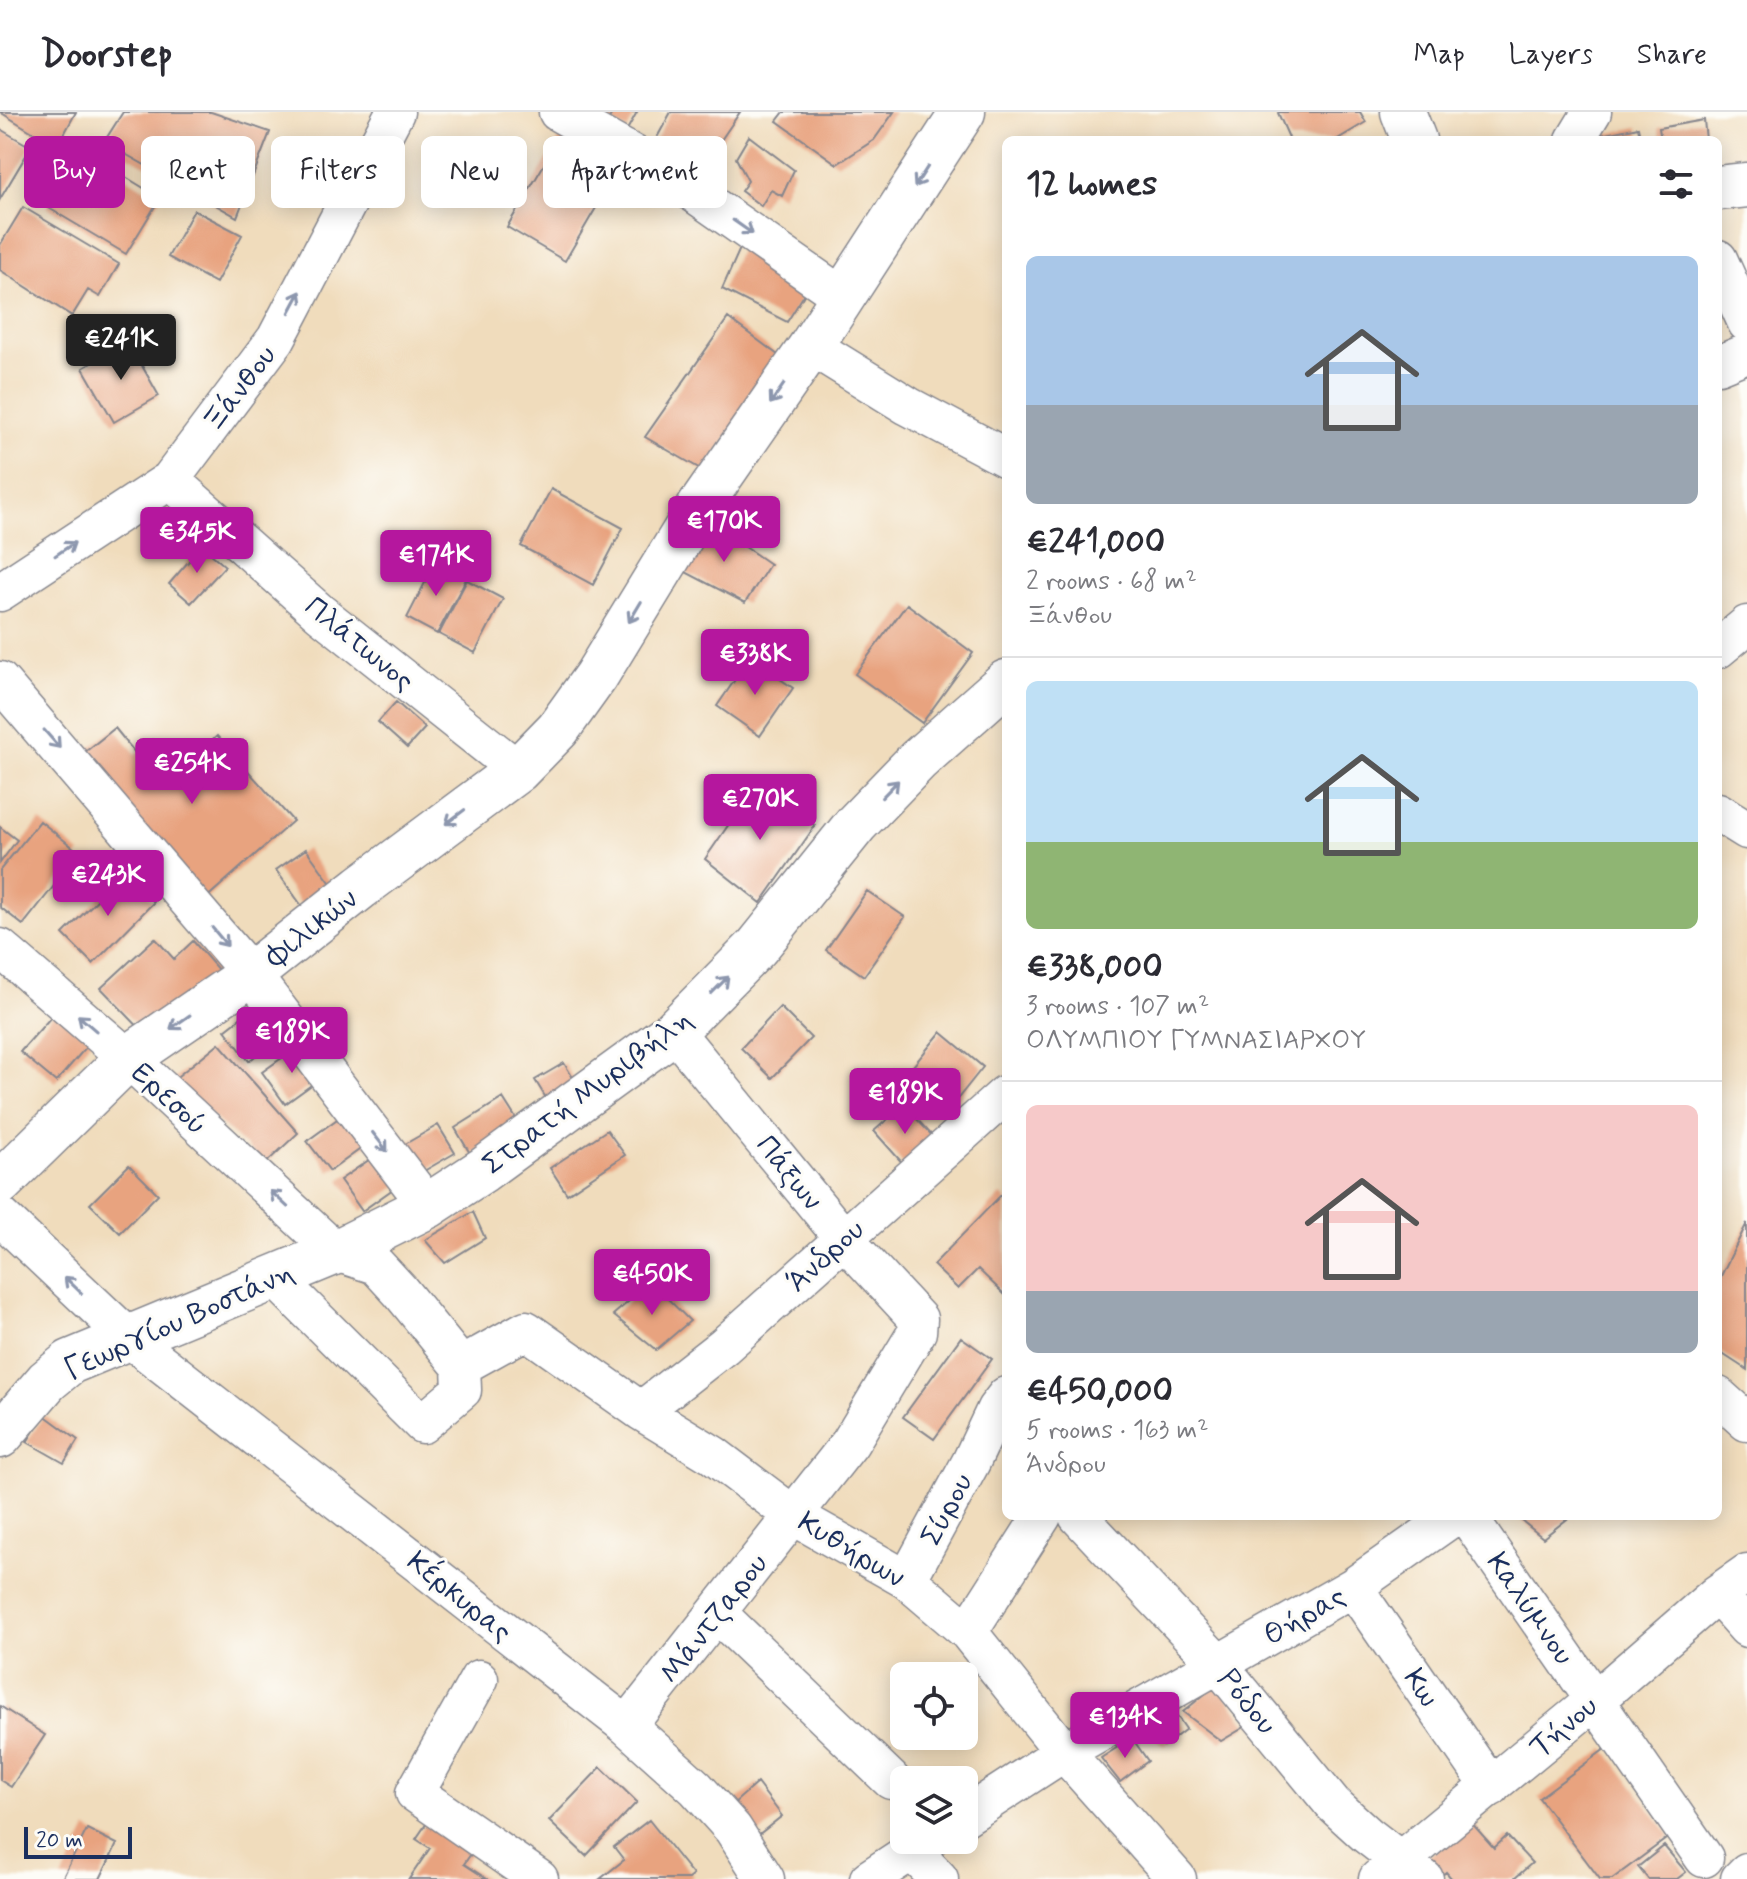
<!DOCTYPE html>
<meta charset="utf-8">
<style>
:root{--surface:#fff;--page:#f7f7f7;--text:#2b2b33;--muted:#7c7c81;--line:#e1e1e2;--accent:#b5179e}
body{margin:0;font-family:Mynerve,sans-serif;background:var(--page);color:var(--text);height:100vh;display:flex;flex-direction:column;font-size:30px;white-space:nowrap}
*{box-sizing:border-box;margin:0}
p{font-size:26px;color:var(--muted)}
.icon{flex:none;width:44px;height:44px;fill:none;stroke:currentColor;stroke-width:2;stroke-linecap:round;stroke-linejoin:round}
.map{position:relative;flex:1;overflow:hidden}
.side{position:absolute;left:1002px;top:24px;width:720px;height:1384px;display:flex;flex-direction:column;background:var(--surface);border-radius:12px;box-shadow:0 4px 20px #0003}
.side>*{flex:none}
.top-card{position:absolute;left:24px;top:24px;width:760px;height:72px;display:flex;gap:16px}
.fabs{position:absolute;left:890px;top:1550px;display:grid;gap:16px}
.fabs a{display:grid;place-items:center;width:88px;height:88px;border-radius:12px;background:var(--surface);box-shadow:0 4px 20px #0003;font-size:40px}
.scale{position:absolute;left:24px;bottom:20px;width:108px;box-sizing:border-box;padding-left:8px;border:4px solid #1b2f5e;border-top:0;font-size:22px;line-height:28px;white-space:nowrap;color:#1b2f5e;-webkit-text-stroke:6px #fdfcf7;paint-order:stroke}
.price{position:absolute;translate:-50% -68px;padding:0 18px;border-radius:8px;background:var(--accent);color:#fff;font-size:26px;line-height:52px;filter:drop-shadow(0 2px 4px #0008)}
.price::after{content:'';position:absolute;left:50%;top:48px;width:24px;height:18px;margin-left:-12px;background:inherit;clip-path:polygon(0 0,100% 0,50% 100%)}
.price.active{background:#222;color:#fff}
ul{padding:0;list-style:none}
li{display:grid;align-content:center;gap:16px;height:424px;padding:0 24px}
li+li{border-top:2px solid var(--line)}
li span{display:grid;place-items:center;height:248px;border-radius:12px;color:#555}
li>.icon{margin-inline-start:auto}
span .icon{width:144px;height:144px;fill:#fffc;stroke-width:1}
li b{font-size:34px}
h2{display:flex;justify-content:space-between;align-items:center;height:96px;padding:0 24px;font-size:34px}
.chip{padding:0 28px;border-radius:12px;background:var(--surface);box-shadow:0 4px 20px #0003;font-size:28px;line-height:72px}
.chip.active{background:var(--accent);color:#fff}
header{display:flex;align-items:center;gap:48px;box-sizing:border-box;height:112px;padding:0 40px;background:var(--surface);border-bottom:2px solid var(--line)}
header strong{font-size:38px}
nav{display:flex;gap:44px;margin-inline-start:auto;font-size:28px}
.map>svg:first-child{display:block}
</style>
<header>
<strong>Doorstep</strong>
<nav><a>Map</a><a>Layers</a><a>Share</a></nav>
</header>
<div class="map">
<svg width="1747" height="1767" viewBox="0 0 1747 1767">
<rect width="100%" height="100%" fill="#fdfcf7"/>
<filter id="ink" filterUnits="userSpaceOnUse"><feTurbulence type="fractalNoise" baseFrequency=".0125" numOctaves="2"/><feDisplacementMap in="SourceGraphic" scale="16" xChannelSelector="R" yChannelSelector="G"/><feConvolveMatrix kernelMatrix="1 2 1 2 8 2 1 2 1" color-interpolation-filters="sRGB"/></filter>
<filter id="wash" filterUnits="userSpaceOnUse"><feTurbulence type="fractalNoise" baseFrequency=".006" numOctaves="4" result="noise"/><feDisplacementMap in="SourceGraphic" scale="32" xChannelSelector="R" yChannelSelector="G"/><feGaussianBlur stdDeviation="1.8" result="paint"/><feColorMatrix in="noise" values="0 0 0 0 0 0 0 0 0 0 0 0 0 0 0 0 0 1.4 0 .05"/><feComposite in="paint" operator="in"/></filter>
<g filter="url(#wash)">
<rect width="100%" height="100%" fill="#f0dcbc"/>
<g id="blocks">
<!-- building -->
<path fill="#e8a37f" d="M0,0H76L62,26L160,86L126,142L47,95L58,77L38,65L57,35Z
M123,0H211L270,20L237,105L104,30Z
M613,0H637L627,18L608,8Z
M671,0H740L700,59L654,31Z
M784,0H894L874,28L837,52L777,9Z
M1280,0H1360L1366,10L1336,28H1290L1278,1Z
M1704,8L1706,28H1661L1659,16Z
M1638,15L1641,28H1593L1592,25Z
M0,17L31,35L0,87Z
M564,19L621,53L565,149L507,115Z
M749,24L794,58L782,84L771,78L761,94L741,79L748,69L736,46Z
M23,95L119,152L100,185L88,178L72,204L0,158V133Z
M194,98L242,123L216,171L168,145Z
M742,132L807,178L787,210L722,177Z
M728,206L782,246L704,359L645,325Z
M128,229L159,284L114,310L83,256Z
M551,377L623,416L593,473L521,434Z
M710,411L770,452L745,491L674,454Z
M202,434L225,454L191,491L169,472Z
M435,451L466,467L437,522L407,506Z
M467,468L503,487L475,541L439,522Z
M907,492L973,541L922,611L855,562Z
M750,546L793,576L760,624L717,594Z
M396,590L425,616L407,636L378,610Z
M115,616L136,642L152,628L179,659L217,624L293,709L204,788L80,644Z
M760,667L815,714L761,791L705,747Z
M40,709L80,741L23,813L0,795V758Z
M0,715L17,728L0,751Z
M306,737L332,773L302,794L276,758Z
M124,761L154,790L93,852L63,822Z
M867,779L905,805L864,864L826,838Z
M155,826L174,847L193,829L220,860L149,926L101,876Z
M262,889L286,919L249,949L225,918Z
M780,895L811,926L772,966L741,936Z
M59,896L94,926L56,970L20,940Z
M941,920L983,955L947,1000L904,965Z
M219,931L298,1021L265,1052L173,968Z
M299,934L321,966L285,992L262,960Z
M564,951L578,974L549,991L535,968Z
M503,986L520,1013L471,1043L455,1016Z
M904,993L936,1028L906,1055L874,1019Z
M347,1000L370,1030L330,1059L307,1029Z
M438,1013L455,1041L417,1063L400,1035Z
M607,1018L625,1043L567,1082L550,1056Z
M379,1041L400,1072L362,1099L340,1068Z
M129,1053L158,1082L120,1121L90,1092Z
M1001,1083L1006,1087V1184L978,1157L958,1177L933,1153Z
M473,1100L485,1126L445,1151L425,1128Z
M1747,1111V1258L1718,1239V1170Z
M651,1170L690,1209L656,1238L613,1203Z
M961,1225L992,1247L934,1327L903,1305Z
M44,1303L78,1328L64,1351L27,1330Z
M1516,1404H1571L1543,1426Z
M1217,1572L1248,1613L1221,1629L1183,1600Z
M1169,1592L1186,1617L1164,1634L1140,1613Z
M0,1594L45,1623L11,1675L0,1668Z
M1132,1626L1148,1649L1120,1670L1101,1646Z
M1605,1637L1670,1724L1612,1767H1600L1539,1686Z
M601,1655L637,1690L586,1744L549,1709Z
M757,1671L782,1704L758,1723L733,1692Z
M429,1708L473,1739L464,1752L487,1767H409L430,1736L416,1727Z
M649,1708L693,1763L688,1767H600L624,1748L614,1735Z
M1469,1708L1494,1736L1507,1724L1532,1751L1514,1767H1452L1446,1760L1441,1764L1426,1748Z
M87,1717L117,1732L100,1767H62Z
M1664,1734L1686,1760L1677,1767H1648L1638,1755Z"/>
</g>
</g>
<g filter="url(#ink)">
<use href="#blocks" fill-opacity="0" stroke="#86868d" stroke-width="2"/>
<g fill="none" stroke-linecap="round" stroke-linejoin="round">
<defs>
<path id="minor" d="M558,0L661,58L843,185
M1575,28L1592,0
M1718,147L1747,211
M811,234L908,294L1006,346
M1718,253L1747,241
M170,368L320,501L518,658
M0,480L170,368L276,227L395,0
M1718,537L1747,513
M0,569L251,862L428,1094
M1718,700L1747,718
M0,836L128,946L336,1140L376,1153L400,1179L461,1254L462,1278L422,1312L274,1165
M0,1104L129,1226L627,1614L696,1676L733,1717L765,1767
M461,1254L526,1218L641,1299L713,1343L794,1404L907,1468L968,1520L1064,1640L1177,1767
M1718,1284L1747,1310
M641,1299L724,1234L1006,982
M1078,1404L1218,1552L1333,1692L1367,1723L1424,1767
M1467,1404L1704,1746
M907,1468L971,1350L996,1297L1006,1284
M1353,1475L1491,1675
M1717,1482L1747,1516
M717,1501L891,1668
M968,1520L1042,1404
M479,1567L415,1681L539,1767
M627,1614L850,1331L917,1220L918,1207L844,1127L674,919
M964,1705L1064,1640L1353,1475L1454,1404
M912,1739L939,1767
M869,1767L928,1728
M1378,1767L1595,1588L1717,1482L1747,1461
M1740,1767L1747,1760"/>
<path id="secondary" d="M1403,0L1414,28
M1718,76L1747,73
M0,1071L128,946L251,862L361,775L518,658L558,617L596,564L700,394L811,234L963,0
M0,1324L47,1269L70,1250L336,1140L428,1094L483,1058L674,919L757,835L856,712L918,648L1006,570"/>
</defs>
<!-- minor casing -->
<use href="#minor" stroke="#86868d" stroke-width="41"/>
<!-- secondary casing -->
<use href="#secondary" stroke="#86868d" stroke-width="47"/>
<!-- minor -->
<use href="#minor" stroke="#fff" stroke-width="38"/>
<!-- secondary -->
<use href="#secondary" stroke="#fff" stroke-width="44"/>
</g>
<!-- one-way arrows -->
<defs><path id="oneway-shaft" d="M-6 0H5M1.5-3L5.5 0L1.5 3" fill="none" stroke-width="1.6" stroke-linecap="round" stroke-linejoin="round" transform="scale(2)"/></defs>
<g stroke="#8d97ae">
<use href="#oneway-shaft" transform="translate(921 65) rotate(123)"/>
<use href="#oneway-shaft" transform="translate(743 115) rotate(35)"/>
<use href="#oneway-shaft" transform="translate(295 190) rotate(-62)"/>
<use href="#oneway-shaft" transform="translate(777 282) rotate(125)"/>
<use href="#oneway-shaft" transform="translate(65 437) rotate(-34)"/>
<use href="#oneway-shaft" transform="translate(635 500) rotate(121)"/>
<use href="#oneway-shaft" transform="translate(52 627) rotate(49)"/>
<use href="#oneway-shaft" transform="translate(890 677) rotate(-46)"/>
<use href="#oneway-shaft" transform="translate(455 705) rotate(143)"/>
<use href="#oneway-shaft" transform="translate(220 825) rotate(50)"/>
<use href="#oneway-shaft" transform="translate(720 873) rotate(-45)"/>
<use href="#oneway-shaft" transform="translate(180 910) rotate(145)"/>
<use href="#oneway-shaft" transform="translate(87 911) rotate(-139)"/>
<use href="#oneway-shaft" transform="translate(380 1030) rotate(52)"/>
<use href="#oneway-shaft" transform="translate(279 1087) rotate(-137)"/>
<use href="#oneway-shaft" transform="translate(73 1173) rotate(-136)"/>
</g>
</g>
<g text-anchor="middle" stroke-width="6" stroke-linejoin="round" paint-order="stroke">
<!-- street labels -->
<g font-size="30" fill="#1b2f5e" stroke="#fdfcf7">
<text transform="translate(239 276) rotate(-53)" y="10">Ξάνθου</text>
<text transform="translate(360 531) rotate(39)" y="10">Πλάτωνος</text>
<text transform="translate(311 815) rotate(-38)" y="10">Φιλικών</text>
<text transform="translate(587 979) rotate(-37)" y="10">Στρατή Μυριβήλη</text>
<text transform="translate(170 986) rotate(43)" y="10">Ερεσού</text>
<text transform="translate(790 1060) rotate(51)" y="10">Πάξων</text>
<text transform="translate(825 1143) rotate(-42)" y="10">Άνδρου</text>
<text transform="translate(179 1208) rotate(-24)" y="10">Γεωργίου Βοστάνη</text>
<text transform="translate(946 1397) rotate(-62)" y="10">Σύρου</text>
<text transform="translate(852 1437) rotate(31)" y="10">Κυθήρων</text>
<text transform="translate(460 1484) rotate(39)" y="10">Κέρκυρας</text>
<text transform="translate(1531 1496) rotate(55)" y="10">Καλύμνου</text>
<text transform="translate(1304 1503) rotate(-30)" y="10">Θήρας</text>
<text transform="translate(713 1506) rotate(-52)" y="10">Μάντζαρου</text>
<text transform="translate(1422 1575) rotate(56)" y="10">Κω</text>
<text transform="translate(1248 1589) rotate(51)" y="10">Ρόδου</text>
<text transform="translate(1563 1614) rotate(-40)" y="10">Τήνου</text>
</g>
</g>
</svg>
<div class="fabs">
<a><svg class="icon" aria-label="locate" viewBox="0 0 24 24"><circle cx="12" cy="12" r="6"/><path d="M12 2v4M12 18v4M2 12h4M18 12h4"/></svg></a>
<a><svg class="icon" aria-label="layers" viewBox="0 0 24 24"><path d="M12 4l9 5-9 5-9-5zM3 14l9 5 9-5"/></svg></a>
</div>
<div class="scale">20 m</div>
<b class="price active" style="left:121px;top:270px">€241K</b>
<b class="price" style="left:724px;top:452px">€170K</b>
<b class="price" style="left:197px;top:463px">€345K</b>
<b class="price" style="left:436px;top:486px">€174K</b>
<b class="price" style="left:755px;top:585px">€338K</b>
<b class="price" style="left:192px;top:694px">€254K</b>
<b class="price" style="left:760px;top:730px">€270K</b>
<b class="price" style="left:108px;top:806px">€243K</b>
<b class="price" style="left:292px;top:963px">€189K</b>
<b class="price" style="left:905px;top:1024px">€189K</b>
<b class="price" style="left:652px;top:1205px">€450K</b>
<b class="price" style="left:1125px;top:1648px">€134K</b>
<div class="top-card">
<a class="chip active">Buy</a>
<a class="chip">Rent</a>
<a class="chip">Filters</a>
<a class="chip">New</a>
<a class="chip">Apartment</a>
</div>
<section class="side">
<h2>12 homes<svg class="icon" aria-label="filters" viewBox="0 0 24 24"><path d="M4 7h16M4 17h16"/><circle cx="9" cy="7" r="2"/><circle cx="15" cy="17" r="2"/></svg></h2>
<ul>
<li><span style="background:linear-gradient(#a9c7e8 60%,#9aa5b1 0)"><svg class="icon" aria-label="home" viewBox="0 0 24 24"><path d="M3 11l9-7 9 7M6 9v11h12V9"/></svg></span><div><b>€241,000</b><p>2 rooms · 68 m²</p><p>Ξάνθου</p></div></li>
<li><span style="background:linear-gradient(#bfe0f5 65%,#8fb573 0)"><svg class="icon" aria-label="home" viewBox="0 0 24 24"><path d="M3 11l9-7 9 7M6 9v11h12V9"/></svg></span><div><b>€338,000</b><p>3 rooms · 107 m²</p><p>ΟΛΥΜΠΙΟΥ ΓΥΜΝΑΣΙΑΡΧΟΥ</p></div></li>
<li><span style="background:linear-gradient(#f6c9c9 75%,#9aa5b1 0)"><svg class="icon" aria-label="home" viewBox="0 0 24 24"><path d="M3 11l9-7 9 7M6 9v11h12V9"/></svg></span><div><b>€450,000</b><p>5 rooms · 163 m²</p><p>Άνδρου</p></div></li>
</ul>
</section>
</div>
